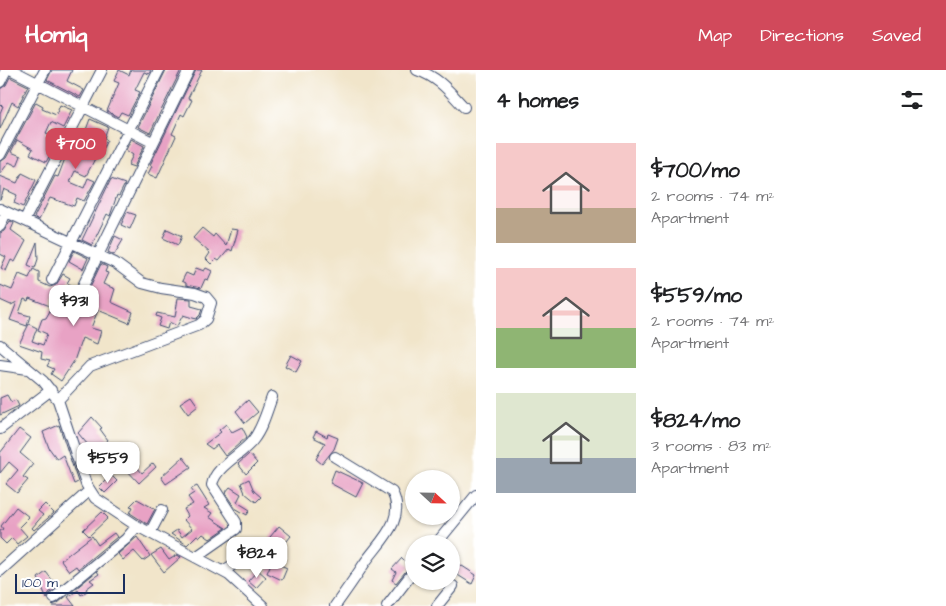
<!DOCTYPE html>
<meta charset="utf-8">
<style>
:root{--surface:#fff;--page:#f2f2f2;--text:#202124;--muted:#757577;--accent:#d1495b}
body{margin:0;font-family:"Architects Daughter",sans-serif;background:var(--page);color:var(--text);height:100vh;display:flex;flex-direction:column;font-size:19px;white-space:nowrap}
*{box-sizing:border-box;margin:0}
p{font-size:16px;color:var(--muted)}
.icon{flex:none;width:28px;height:28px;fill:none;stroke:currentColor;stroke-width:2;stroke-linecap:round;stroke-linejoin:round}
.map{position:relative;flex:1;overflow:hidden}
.sheet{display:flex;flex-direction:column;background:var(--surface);width:470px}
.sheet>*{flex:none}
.needle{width:32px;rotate:112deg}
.fabs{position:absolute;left:405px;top:400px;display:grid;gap:10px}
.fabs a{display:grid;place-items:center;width:55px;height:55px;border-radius:50%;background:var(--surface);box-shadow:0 1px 4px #0004;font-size:25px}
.scale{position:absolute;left:15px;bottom:12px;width:110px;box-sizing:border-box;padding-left:5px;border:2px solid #1b2f5e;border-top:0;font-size:14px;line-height:18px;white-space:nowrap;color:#1b2f5e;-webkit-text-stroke:4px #fff;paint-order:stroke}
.price{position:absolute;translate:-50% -42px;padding:0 11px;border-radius:10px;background:#fff;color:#222;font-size:16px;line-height:32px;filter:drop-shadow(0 1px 2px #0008)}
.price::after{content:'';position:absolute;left:50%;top:30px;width:15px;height:11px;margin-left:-8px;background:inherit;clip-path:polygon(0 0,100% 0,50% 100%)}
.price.active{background:var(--accent);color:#fff}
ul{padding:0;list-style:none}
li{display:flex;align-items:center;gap:15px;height:125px;padding:0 20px}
li span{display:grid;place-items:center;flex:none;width:140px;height:100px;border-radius:0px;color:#555}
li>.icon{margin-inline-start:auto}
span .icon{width:60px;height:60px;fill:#fffc;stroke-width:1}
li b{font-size:21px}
h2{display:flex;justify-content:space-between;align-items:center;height:60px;padding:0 20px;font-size:21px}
header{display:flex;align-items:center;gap:30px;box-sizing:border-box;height:70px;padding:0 25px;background:var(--accent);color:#fff}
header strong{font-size:24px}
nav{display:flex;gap:28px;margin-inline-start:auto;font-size:18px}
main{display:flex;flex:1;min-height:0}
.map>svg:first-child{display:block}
</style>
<header>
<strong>Homiq</strong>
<nav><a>Map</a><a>Directions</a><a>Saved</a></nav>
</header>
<main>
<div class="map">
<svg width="476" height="536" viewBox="0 0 476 536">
<rect width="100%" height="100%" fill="#fff"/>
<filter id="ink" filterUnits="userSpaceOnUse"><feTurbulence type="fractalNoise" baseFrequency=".02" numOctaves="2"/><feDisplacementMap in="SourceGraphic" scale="10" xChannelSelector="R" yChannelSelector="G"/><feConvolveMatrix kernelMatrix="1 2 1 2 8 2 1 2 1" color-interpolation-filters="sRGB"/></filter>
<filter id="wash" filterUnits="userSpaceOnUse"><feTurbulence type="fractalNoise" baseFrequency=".0096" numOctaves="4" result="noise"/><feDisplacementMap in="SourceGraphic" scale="20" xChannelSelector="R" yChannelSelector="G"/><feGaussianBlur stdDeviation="1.12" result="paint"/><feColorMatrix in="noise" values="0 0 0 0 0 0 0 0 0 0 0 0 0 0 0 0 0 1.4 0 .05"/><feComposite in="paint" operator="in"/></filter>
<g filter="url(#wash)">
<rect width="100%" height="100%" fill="#f1e5ca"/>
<g id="blocks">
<!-- building -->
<path fill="#e8a2c4" d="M52,0H72L67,11L84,20L80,27L47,10Z
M119,0L129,5L131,0H151L149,4L144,2L135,20L140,22L128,45L121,42L118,47L107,41L119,13L114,11Z
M166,0H181L150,63L138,57Z
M196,0H202L188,28L192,30L184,46L181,44L172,64L176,66L157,108L148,104L152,96L150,95Z
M10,7L28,16L18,36L12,32L0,59V43L3,36L0,35V19L6,15Z
M36,32L43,36L42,39L56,45L60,35L72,40L63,58L51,52L46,63L51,65L49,71L56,74L46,92L30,84L33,79L17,70L11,82L21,86L17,96L9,92L0,104V92L6,88Z
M90,49L108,57L104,68L107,70L103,78L101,77L86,106L75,101L70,112L84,118L88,108L95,111L84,131L77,128L74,136L50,128L39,150L34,147L55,106L58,107L69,78L83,84L89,71L83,68Z
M131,69L144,76L134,97L128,95L133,85L126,80Z
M22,103L36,110L23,137L14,133L17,125L4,119L0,130V106L17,113Z
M111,109L125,114L119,126L117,125L110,146L107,144L92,175L82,170Z
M127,142L136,145L130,159L121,155Z
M10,151L14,153L11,160L26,171L15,192L11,190L6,201L1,198L6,187L0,184V163L4,161Z
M202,158L213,167L215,164L226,176L231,159L238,160L232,181L229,179L219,191L216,189L211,194L206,189L210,183L193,168Z
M167,159L182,166L178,175L163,168Z
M115,166L123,170L114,185L108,182Z
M37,172L38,189L35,198L28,195Z
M74,181L88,188L83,199L69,191Z
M101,194L107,197L105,202L108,203L103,214L115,219L111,232L133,242L129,253L98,240L91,258L101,261L97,274L82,268L74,291L61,311L51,304L54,299L47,296L50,291L41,289L42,282L19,274L29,254L37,258L32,271L43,275L47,264L38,260L42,249L46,248L51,239L67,246L69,241L78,244L81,237L83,238L89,224L87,223Z
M196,198L204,201L206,198L212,201L208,210L205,209L201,218L186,215V213L182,211L186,203L193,206Z
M33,199L39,202V212L50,217L56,215L63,204L70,208L67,213L71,215L66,227L55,223L50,236L29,228L28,231L24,229L19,243L30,246L27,256L10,250L17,232L11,235L0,230V215L12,220L19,204L29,208Z
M178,228L191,229V236L202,239L200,245L196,249L183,245L177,256L169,252L167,259L158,256L161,248L156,246L157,243L175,247Z
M291,285L302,291L296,302L285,296Z
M7,325L11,332L16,330L19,336L0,345V328Z
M191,326L198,336L188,344L180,333Z
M248,330L258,342L245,353L236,341Z
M92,347L102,358L100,359L108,370L93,381L78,363Z
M226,354L232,362L242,357L247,367L225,386L217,375L212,379L205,374L221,362L219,360Z
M59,355L78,412L74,414L63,385L57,389L49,378L43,362Z
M19,359L31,368L20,383L33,394L23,407L28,410L17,423L6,414L18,400L9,392L0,403V383Z
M316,361L327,367L328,364L338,368L334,379L322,394L316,389L325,373L313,367Z
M249,384L257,393L246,404L238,394Z
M183,387L191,397L166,414L161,407Z
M131,390L142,403L153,393L156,397L139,413L124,397Z
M335,400L363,413L356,427L330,413Z
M111,405L117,411L105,423L99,417Z
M249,409L254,421L261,427L256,432L245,423L241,413Z
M197,416L209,435L204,438L212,443L209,447L226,458L210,469L203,464L200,467L197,465L187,475L171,464L177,460L182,467L192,459L184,450L188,446L184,439L193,434L188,427L194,423L191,419Z
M230,417L241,424L237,432L250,440L247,445L235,438L225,423Z
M137,429L155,439L147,454L130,443L133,437L130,436Z
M45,434L54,443L34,460L32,458L43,445L38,441Z
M16,437L29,447L19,457L27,466L17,474L12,468L6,474L0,468V461L3,459L1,456Z
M102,442L108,448L89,466L83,460Z
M279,456L291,466L278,482L266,472Z
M114,463L117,467L78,499L76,496L69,501L61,490L92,466L98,475Z
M137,467L150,486L143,491L134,481L123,490L118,484Z
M161,479L169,490L177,485L181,487L164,502L151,485Z
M402,488L410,496L396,513L392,510L396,502L392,499Z
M272,491L287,498L282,510L267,503Z
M459,494L476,505L472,514L456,504L458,503L454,500Z
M258,500L266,507L256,518L248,511Z
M97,501L99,504L90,510L94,513L86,519L87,521L81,525L78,520L68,527L75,536H53L52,535L58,533Z
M46,502L57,516L49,523L47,529L38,508Z"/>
</g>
</g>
<g filter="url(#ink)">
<use href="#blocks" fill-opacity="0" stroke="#3b4a6e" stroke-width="1"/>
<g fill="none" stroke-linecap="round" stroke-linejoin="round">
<defs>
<path id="minor" d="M12,0L152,72
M417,0C438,7 449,21 464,37
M0,12L6,0
M0,85L45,0
M0,139L115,193L142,213L161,218L195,223L206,227L211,233L206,249L199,255L90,296L58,330
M25,149L102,0
M0,156L6,142
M52,210L159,0
M78,226L189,0
M0,275L43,311L58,330L86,414L95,428L137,456L229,505L263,536
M0,295L28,299
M0,359L51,320
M335,387L392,422C407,450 379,472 364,494C355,508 345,522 335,536
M150,463L162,440
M436,474L476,425
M196,487L236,459V452L212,415C215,396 242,385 253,370C262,359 267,341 272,327
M0,501L89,421
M223,501L260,478
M54,528L126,469L137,456
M387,536L414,501
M437,536L453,516"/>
</defs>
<!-- minor casing -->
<use href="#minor" stroke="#3b4a6e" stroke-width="12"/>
<!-- minor -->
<use href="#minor" stroke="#fff" stroke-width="10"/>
</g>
</g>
</svg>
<div class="fabs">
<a><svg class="needle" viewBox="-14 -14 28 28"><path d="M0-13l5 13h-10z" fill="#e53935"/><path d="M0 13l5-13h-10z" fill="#757577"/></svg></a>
<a><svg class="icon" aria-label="layers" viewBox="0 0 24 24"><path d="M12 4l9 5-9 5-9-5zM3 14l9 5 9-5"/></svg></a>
</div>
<div class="scale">100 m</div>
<b class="price active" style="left:76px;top:100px">$700</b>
<b class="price" style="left:74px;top:257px">$931</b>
<b class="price" style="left:108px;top:414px">$559</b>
<b class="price" style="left:257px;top:509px">$824</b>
</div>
<section class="sheet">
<h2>4 homes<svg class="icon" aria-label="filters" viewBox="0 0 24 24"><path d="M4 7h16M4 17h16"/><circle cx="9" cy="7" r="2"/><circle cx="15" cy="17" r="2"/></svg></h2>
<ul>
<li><span style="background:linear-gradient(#f6c9c9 65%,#b9a48a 0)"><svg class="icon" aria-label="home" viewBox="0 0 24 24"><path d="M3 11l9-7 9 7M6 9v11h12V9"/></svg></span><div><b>$700/mo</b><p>2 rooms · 74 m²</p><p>Apartment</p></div></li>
<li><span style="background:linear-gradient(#f6c9c9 60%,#8fb573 0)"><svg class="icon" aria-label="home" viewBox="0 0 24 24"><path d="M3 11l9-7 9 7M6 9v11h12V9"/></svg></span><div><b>$559/mo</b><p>2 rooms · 74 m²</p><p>Apartment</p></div></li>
<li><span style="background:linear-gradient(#dfe7d0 65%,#9aa5b1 0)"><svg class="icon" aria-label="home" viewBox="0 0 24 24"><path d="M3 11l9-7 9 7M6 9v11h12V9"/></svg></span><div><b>$824/mo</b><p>3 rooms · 83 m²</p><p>Apartment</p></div></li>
</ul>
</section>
</main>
